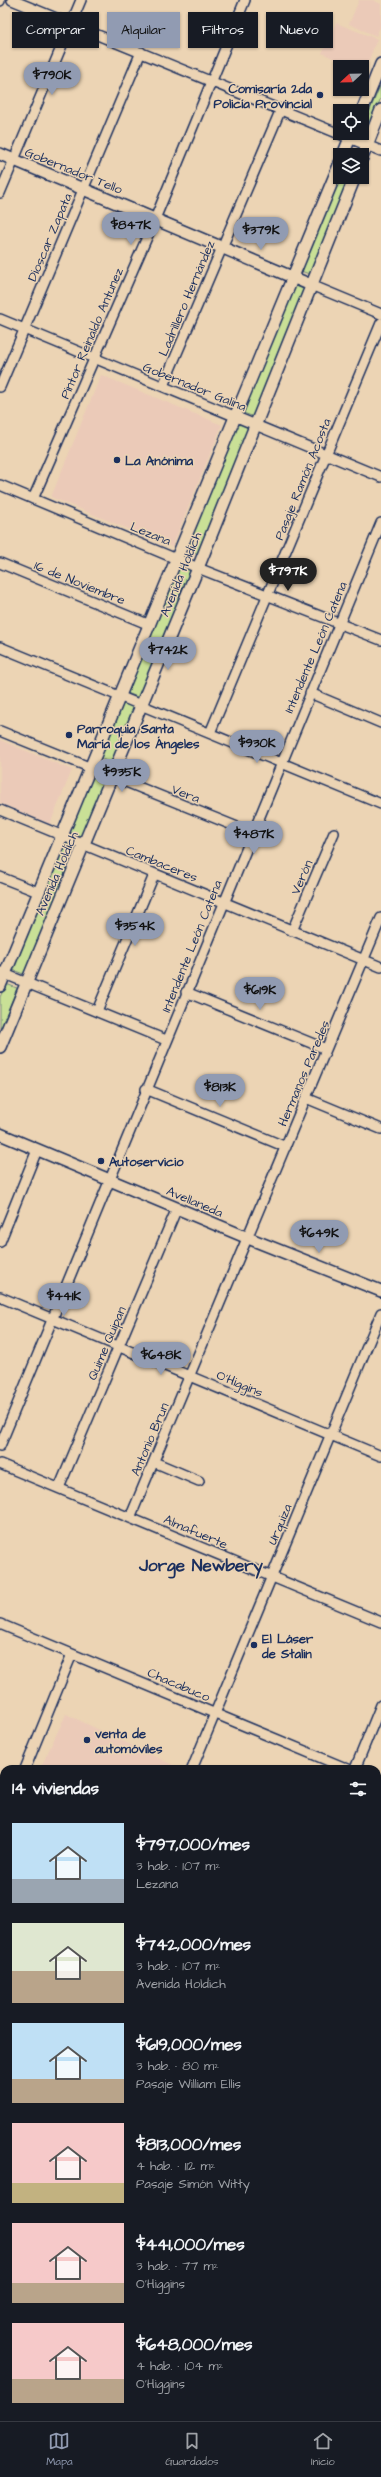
<!DOCTYPE html>
<html lang="es">
<meta charset="utf-8">
<style>
:root{--surface:#171b24;--page:#242831;--text:#f1f3f6;--muted:#9ea1a6;--line:#363941;--accent:#919bb2}
body{margin:0;font-family:"Architects Daughter",sans-serif;background:var(--page);color:var(--text);height:100vh;display:flex;flex-direction:column;font-size:15px;white-space:nowrap}
*{box-sizing:border-box;margin:0}
p{font-size:13px;color:var(--muted)}
.icon{flex:none;width:22px;height:22px;fill:none;stroke:currentColor;stroke-width:2;stroke-linecap:round;stroke-linejoin:round}
.map{position:relative;flex:1;overflow:hidden}
.sheet{position:absolute;left:0px;top:1765px;width:381px;height:656px;display:flex;flex-direction:column;background:var(--surface);border-radius:12px 12px 0 0;box-shadow:0 1px 3px #0004}
.sheet>*{flex:none}
.top-card{position:absolute;left:12px;top:12px;width:357px;height:36px;display:flex;gap:8px}
.needle{width:26px;rotate:248deg}
.buttons{position:absolute;left:333px;top:60px;display:grid;gap:8px}
.buttons a{display:grid;place-items:center;width:36px;height:36px;border-radius:0px;background:var(--surface);box-shadow:0 1px 3px #0004;font-size:20px}
.price{position:absolute;translate:-50% -34px;padding:0 9px;border-radius:14px;background:var(--accent);color:#111;font-size:13px;line-height:26px;filter:drop-shadow(0 1px 2px #0008)}
.price::after{content:'';position:absolute;left:50%;top:24px;width:12px;height:9px;margin-left:-6px;background:inherit;clip-path:polygon(0 0,100% 0,50% 100%)}
.price.current{background:#222;color:#fff}
ul{padding:0;list-style:none}
li{display:flex;align-items:center;gap:12px;height:100px;padding:0 12px}
li span{display:grid;place-items:center;flex:none;width:112px;height:80px;border-radius:0px;color:#555}
li>.icon{margin-inline-start:auto}
span .icon{width:48px;height:48px;fill:#fffc;stroke-width:1}
li b{font-size:17px}
h2{display:flex;justify-content:space-between;align-items:center;height:48px;padding:0 12px;font-size:17px}
.chip{padding:0 14px;border-radius:0px;background:var(--surface);box-shadow:0 1px 3px #0004;font-size:14px;line-height:36px}
.chip.current{background:var(--accent);color:#111}
.tab-bar{display:flex;justify-content:space-around;align-items:center;height:56px;border-top:1px solid var(--line);background:var(--surface);font-size:11px;color:var(--muted)}
.tab-bar a{display:grid;justify-items:center;gap:2px}
.tab-bar .current{color:var(--accent)}
.map>svg:first-child{display:block}
</style>
<div class="map">
<svg width="381" height="2421" viewBox="0 0 381 2421">
<rect width="100%" height="100%" fill="#ecd4b4"/>
<filter id="ink" filterUnits="userSpaceOnUse"><feTurbulence type="fractalNoise" baseFrequency=".025" numOctaves="2"/><feDisplacementMap in="SourceGraphic" scale="8" xChannelSelector="R" yChannelSelector="G"/><feConvolveMatrix kernelMatrix="1 2 1 2 8 2 1 2 1" color-interpolation-filters="sRGB"/></filter>
<g filter="url(#ink)">
<!-- built -->
<path fill="#ebcab8" d="M359,0H373L381,4V25L376,36L349,24Z
M336,23L377,39L364,73L362,67H352L322,53Z
M101,375L222,425L172,547L51,497Z
M0,740L72,770L50,824L0,803Z
M66,1714L175,1766L174,1769H40Z"/>
<!-- green -->
<path fill="#c9e096" stroke="#72887a" d="M380,86L381,98L366,133L362,129Z
M340,177H352L312,275L298,270Z
M293,285L306,290L254,417L241,412Z
M237,422L250,427L199,554L186,549Z
M179,566L192,571L140,698L127,693Z
M124,702L137,707L114,764L100,758Z
M92,776L105,781L82,837L69,832Z
M65,842L78,848L26,975L13,970Z
M6,984L17,988L0,1030V997Z"/>
<g fill="none" stroke-linecap="round" stroke-linejoin="round">
<defs>
<path id="minor" d="M12,0L381,151
M0,1V0
M0,193L81,0
M311,285L381,314
M0,319L381,477
M163,386L281,109
M0,387L141,52
M0,485L198,568L381,640
M33,499L155,219L245,0
M0,563L150,625
M0,647L381,804
M310,693L381,723
M0,731L252,833
M210,733L381,323
M0,810L381,967
M0,877L38,892
M292,931L334,833
M0,972L166,1040
M186,992L326,1049
M97,1011L154,875
M146,1089L286,1147
M306,1098L381,1129
M0,1242L37,1150
M0,1297L381,1456
M0,1446L381,523
M154,1462L199,1481
M0,1464L381,1622
M59,1488L177,1208
M130,1518L381,918
M0,1624L348,1769
M25,1769L72,1654
M192,1769L381,1313
M355,1769L381,1705
M377,1781L381,1783
M0,1830L4,1820
M0,1980L4,1981
M377,2111L381,2101
M377,2139L381,2140
M0,2146L4,2148
M0,2230L4,2220
M377,2303L381,2304
M0,2305L4,2307
M272,2417L282,2421
M84,2421L85,2417
M248,2421L250,2417"/>
<path id="tertiary" d="M362,111L381,64
M0,154L311,285
M343,155L352,133
M362,158L381,110
M0,986L340,163
M0,1047L198,568L355,177
M0,1134L248,1238L381,1291"/>
<path id="trunk" d="M0,1791L4,1793
M0,1815L4,1817
M377,1949L381,1950
M377,1972L381,1973"/>
</defs>
<!-- minor casing -->
<use href="#minor" stroke="#1b2f5e" stroke-width="12"/>
<!-- tertiary casing -->
<use href="#tertiary" stroke="#1b2f5e" stroke-width="14"/>
<!-- trunk casing -->
<use href="#trunk" stroke="#1b2f5e" stroke-width="18"/>
<!-- minor -->
<use href="#minor" stroke="#ecd4b4" stroke-width="9"/>
<!-- tertiary -->
<use href="#tertiary" stroke="#ecd4b4" stroke-width="11"/>
<!-- trunk -->
<use href="#trunk" stroke="#fedd96" stroke-width="15"/>
</g>
</g>
<!-- markers -->
<g fill="#1b2f5e" stroke="#ecd4b4" stroke-width="1.5">
<circle cx="320" cy="95" r="4"/>
<circle cx="117" cy="460" r="4"/>
<circle cx="69" cy="735" r="4"/>
<circle cx="101" cy="1161" r="4"/>
<circle cx="254" cy="1645" r="4"/>
<circle cx="87" cy="1740" r="4"/>
</g>
<g text-anchor="middle" stroke-width="3" stroke-linejoin="round" paint-order="stroke">
<!-- poi labels -->
<g font-size="13" font-weight="bold" fill="#1b2f5e" stroke="#ecd4b4" text-anchor="start">
<text x="312" y="93" text-anchor="end">Comisaría 2da<tspan x="312" dy="15">Policía Provincial</tspan></text>
<text x="125" y="465">La Anónima</text>
<text x="77" y="733">Parroquia Santa<tspan x="77" dy="15">María de los Ángeles</tspan></text>
<text x="109" y="1166">Autoservicio</text>
<text x="262" y="1643">El Láser<tspan x="262" dy="15">de Stalin</tspan></text>
<text x="95" y="1738">venta de<tspan x="95" dy="15">automóviles</tspan></text>
</g>
<!-- street labels -->
<g font-size="13" fill="#1b2f5e" stroke="#ecd4b4">
<text transform="translate(74 170) rotate(22)" y="5">Gobernador Tello</text>
<text transform="translate(49 237) rotate(-67)" y="5">Dioscar Zapata</text>
<text transform="translate(186 298) rotate(-67)" y="5">Ladrillero Hernández</text>
<text transform="translate(91 333) rotate(-67)" y="5">Pintor Reinaldo Antunez</text>
<text transform="translate(195 386) rotate(22)" y="5">Gobernador Galina</text>
<text transform="translate(302 479) rotate(-68)" y="5">Pasaje Ramón Acosta</text>
<text transform="translate(151 533) rotate(22)" y="5">Lezana</text>
<text transform="translate(180 574) rotate(-68)" y="5">Avenida Holdich</text>
<text transform="translate(80 582) rotate(22)" y="5">16 de Noviembre</text>
<text transform="translate(315 647) rotate(-67)" y="5">Intendente León Catena</text>
<text transform="translate(186 793) rotate(22)" y="5">Vera</text>
<text transform="translate(162 863) rotate(22)" y="5">Cambaceres</text>
<text transform="translate(56 873) rotate(-67)" y="5">Avenida Holdich</text>
<text transform="translate(301 877) rotate(-67)" y="5">Verón</text>
<text transform="translate(191 946) rotate(-68)" y="5">Intendente León Catena</text>
<text transform="translate(303 1073) rotate(-67)" y="5">Hermanos Paredes</text>
<text transform="translate(195 1201) rotate(23)" y="5">Avellaneda</text>
<text transform="translate(106 1343) rotate(-67)" y="5">Quime Quipan</text>
<text transform="translate(240 1383) rotate(23)" y="5">O'Higgins</text>
<text transform="translate(149 1439) rotate(-67)" y="5">Antonio Brun</text>
<text transform="translate(279 1524) rotate(-67)" y="5">Urquiza</text>
<text transform="translate(196 1531) rotate(23)" y="5">Almafuerte</text>
<text transform="translate(179 1684) rotate(23)" y="5">Chacabuco</text>
</g>
<!-- district labels -->
<g font-size="17" font-weight="bold" fill="#1b2f5e" stroke="#ecd4b4">
<text x="201" y="1571">Jorge Newbery</text>
</g>
</g>
</svg>
<div class="buttons">
<a><svg class="needle" viewBox="-14 -14 28 28"><path d="M0-13l5 13h-10z" fill="#e53935"/><path d="M0 13l5-13h-10z" fill="#9ea1a6"/></svg></a>
<a><svg class="icon" aria-label="locate" viewBox="0 0 24 24"><circle cx="12" cy="12" r="6"/><path d="M12 2v4M12 18v4M2 12h4M18 12h4"/></svg></a>
<a><svg class="icon" aria-label="layers" viewBox="0 0 24 24"><path d="M12 4l9 5-9 5-9-5zM3 14l9 5 9-5"/></svg></a>
</div>
<b class="price" style="left:52px;top:96px">$790K</b>
<b class="price" style="left:131px;top:246px">$847K</b>
<b class="price" style="left:261px;top:251px">$379K</b>
<b class="price current" style="left:288px;top:592px">$797K</b>
<b class="price" style="left:168px;top:671px">$742K</b>
<b class="price" style="left:257px;top:764px">$930K</b>
<b class="price" style="left:122px;top:793px">$935K</b>
<b class="price" style="left:254px;top:855px">$487K</b>
<b class="price" style="left:135px;top:947px">$354K</b>
<b class="price" style="left:260px;top:1011px">$619K</b>
<b class="price" style="left:220px;top:1108px">$813K</b>
<b class="price" style="left:319px;top:1254px">$649K</b>
<b class="price" style="left:64px;top:1317px">$441K</b>
<b class="price" style="left:161px;top:1376px">$648K</b>
<div class="top-card">
<a class="chip">Comprar</a>
<a class="chip current">Alquilar</a>
<a class="chip">Filtros</a>
<a class="chip">Nuevo</a>
</div>
<section class="sheet">
<h2>14 viviendas<svg class="icon" aria-label="filters" viewBox="0 0 24 24"><path d="M4 7h16M4 17h16"/><circle cx="9" cy="7" r="2"/><circle cx="15" cy="17" r="2"/></svg></h2>
<ul>
<li><span style="background:linear-gradient(#bfe0f5 70%,#9aa5b1 0)"><svg class="icon" aria-label="home" viewBox="0 0 24 24"><path d="M3 11l9-7 9 7M6 9v11h12V9"/></svg></span><div><b>$797,000/mes</b><p>3 hab. · 107 m²</p><p>Lezana</p></div></li>
<li><span style="background:linear-gradient(#dfe7d0 60%,#b9a48a 0)"><svg class="icon" aria-label="home" viewBox="0 0 24 24"><path d="M3 11l9-7 9 7M6 9v11h12V9"/></svg></span><div><b>$742,000/mes</b><p>3 hab. · 107 m²</p><p>Avenida Holdich</p></div></li>
<li><span style="background:linear-gradient(#bfe0f5 70%,#b9a48a 0)"><svg class="icon" aria-label="home" viewBox="0 0 24 24"><path d="M3 11l9-7 9 7M6 9v11h12V9"/></svg></span><div><b>$619,000/mes</b><p>3 hab. · 80 m²</p><p>Pasaje William Ellis</p></div></li>
<li><span style="background:linear-gradient(#f6c9c9 75%,#c2b280 0)"><svg class="icon" aria-label="home" viewBox="0 0 24 24"><path d="M3 11l9-7 9 7M6 9v11h12V9"/></svg></span><div><b>$813,000/mes</b><p>4 hab. · 112 m²</p><p>Pasaje Simón Witty</p></div></li>
<li><span style="background:linear-gradient(#f6c9c9 75%,#b9a48a 0)"><svg class="icon" aria-label="home" viewBox="0 0 24 24"><path d="M3 11l9-7 9 7M6 9v11h12V9"/></svg></span><div><b>$441,000/mes</b><p>3 hab. · 77 m²</p><p>O'Higgins</p></div></li>
<li><span style="background:linear-gradient(#f6c9c9 70%,#b9a48a 0)"><svg class="icon" aria-label="home" viewBox="0 0 24 24"><path d="M3 11l9-7 9 7M6 9v11h12V9"/></svg></span><div><b>$648,000/mes</b><p>4 hab. · 104 m²</p><p>O'Higgins</p></div></li>
</ul>
</section>
</div>
<nav class="tab-bar">
<a class="current"><svg class="icon" aria-label="map" viewBox="0 0 24 24"><path d="M3 6l6-2 6 2 6-2v14l-6 2-6-2-6 2zM9 4v14M15 6v14"/></svg>Mapa</a>
<a><svg class="icon" aria-label="saved" viewBox="0 0 24 24"><path d="M7 4h10v16l-5-4-5 4z"/></svg>Guardados</a>
<a><svg class="icon" aria-label="home" viewBox="0 0 24 24"><path d="M3 11l9-7 9 7M6 9v11h12V9"/></svg>Inicio</a>
</nav>
